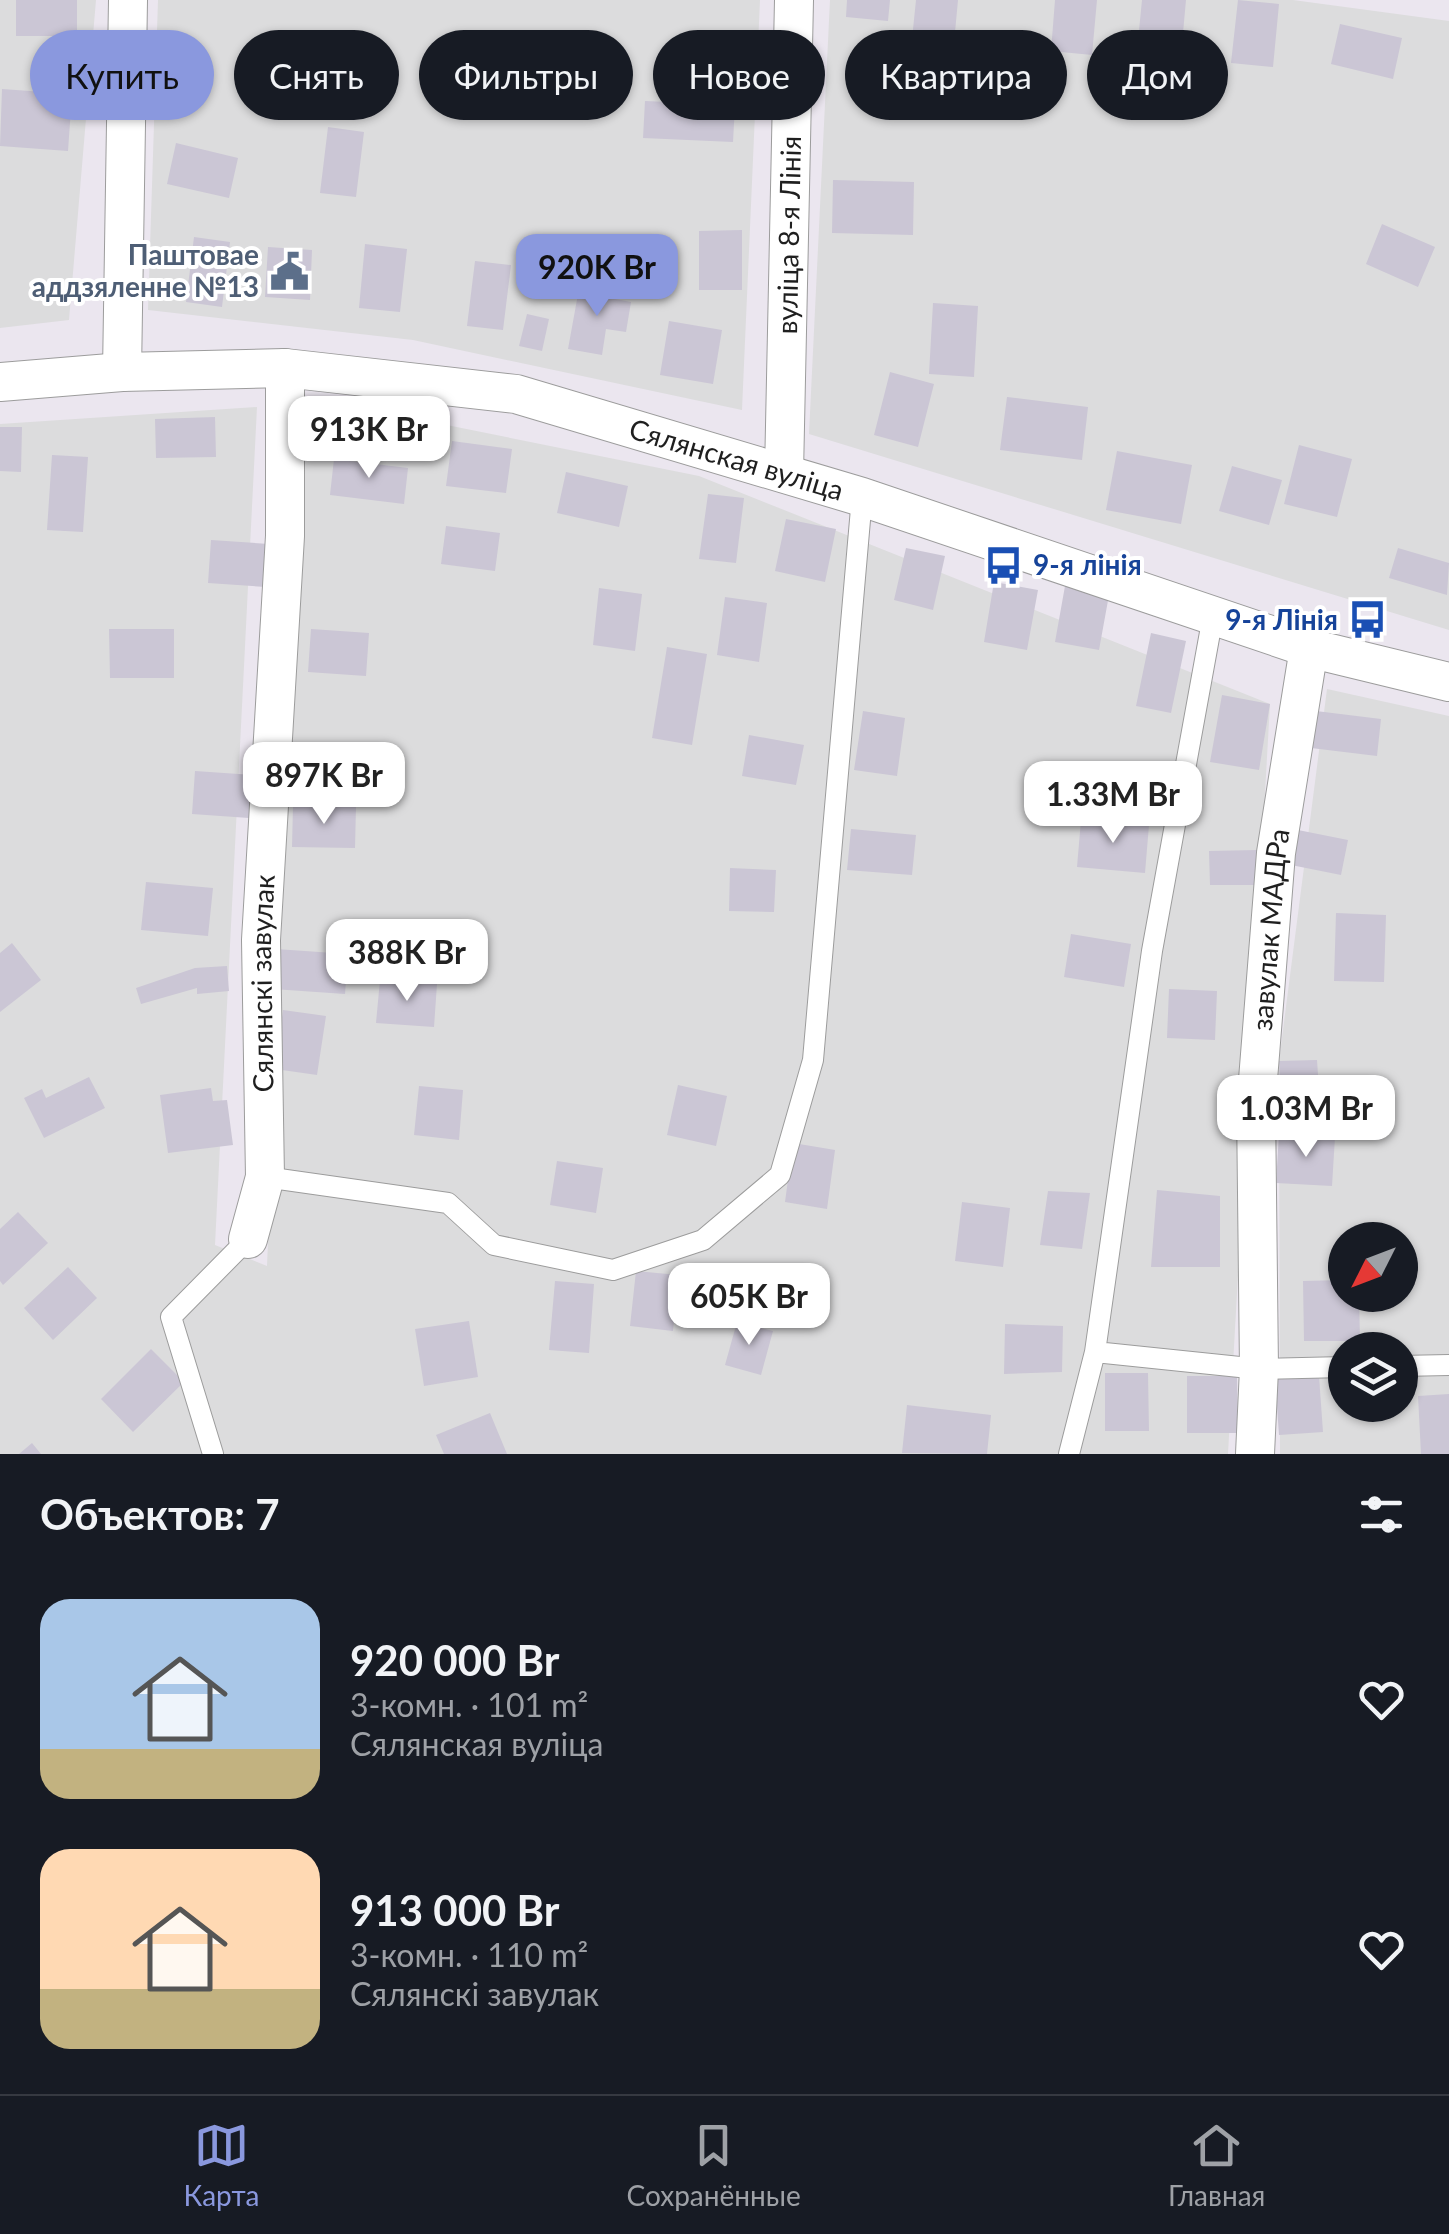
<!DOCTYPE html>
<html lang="ru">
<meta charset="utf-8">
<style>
:root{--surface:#171b24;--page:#20242c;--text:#f1f3f6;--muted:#9ea1a6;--line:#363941;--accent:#8a98de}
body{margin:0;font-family:Lato,sans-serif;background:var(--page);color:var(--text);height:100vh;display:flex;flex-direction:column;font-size:38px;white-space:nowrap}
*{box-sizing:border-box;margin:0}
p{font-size:32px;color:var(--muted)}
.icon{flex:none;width:55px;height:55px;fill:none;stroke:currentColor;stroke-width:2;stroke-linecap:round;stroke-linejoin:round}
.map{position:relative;height:1454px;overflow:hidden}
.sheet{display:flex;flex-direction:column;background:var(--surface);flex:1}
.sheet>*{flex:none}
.banner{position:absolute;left:30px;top:30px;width:1390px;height:90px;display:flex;gap:20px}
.needle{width:65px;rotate:228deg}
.buttons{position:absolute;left:1328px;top:1222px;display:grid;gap:20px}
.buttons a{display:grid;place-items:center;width:90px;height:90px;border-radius:50%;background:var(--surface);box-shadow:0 2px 8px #0004;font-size:50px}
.price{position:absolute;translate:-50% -85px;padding:0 22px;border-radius:20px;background:#fff;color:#222;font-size:32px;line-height:65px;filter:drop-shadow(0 2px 5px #0008)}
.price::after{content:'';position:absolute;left:50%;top:60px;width:30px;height:22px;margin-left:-15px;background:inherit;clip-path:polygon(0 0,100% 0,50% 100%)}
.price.selected{background:var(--accent);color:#111}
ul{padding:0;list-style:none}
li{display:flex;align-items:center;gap:30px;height:250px;padding:0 40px}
li span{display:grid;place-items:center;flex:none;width:280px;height:200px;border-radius:30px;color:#555}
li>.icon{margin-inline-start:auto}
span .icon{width:120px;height:120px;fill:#fffc;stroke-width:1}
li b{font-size:42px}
h2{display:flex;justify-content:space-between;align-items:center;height:120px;padding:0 40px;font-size:42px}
.tag{padding:0 35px;border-radius:45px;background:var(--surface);box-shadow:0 2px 8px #0004;font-size:35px;line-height:90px}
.tag.selected{background:var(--accent);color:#111}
.tab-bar{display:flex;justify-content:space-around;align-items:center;height:140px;border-top:2px solid var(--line);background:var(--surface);font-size:28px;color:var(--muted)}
.tab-bar a{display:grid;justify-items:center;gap:5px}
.tab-bar .selected{color:var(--accent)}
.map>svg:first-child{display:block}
</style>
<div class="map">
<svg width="1449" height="1454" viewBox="0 0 1449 1454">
<rect width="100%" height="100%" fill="#ebe6ef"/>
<!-- residential -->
<path fill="#dcdcdd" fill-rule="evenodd" d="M0,0H96L69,320L0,328Z
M158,0H760L742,410L413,340L148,310Z
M830,0H1293L1449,21V630L809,434Z
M304,405L392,414L699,476L1270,704L1228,1454H0V424L257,407L215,1245L267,1266Z
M1327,689L1449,716V1454H1280L1279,1061ZM1345,1240H1400V1295H1345ZM1345,1350H1400V1405H1345Z"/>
<!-- building -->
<path fill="#cbc6d5" d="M16,0H77V36H16Z
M847,0H890L888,21L846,17Z
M916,0H958L954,43L912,39Z
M1055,0H1097L1092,55L1051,51Z
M1142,0H1186L1181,55L1137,51Z
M1238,0L1279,4L1273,67L1231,63Z
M1340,24L1402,38L1393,79L1331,64Z
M2,89L72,94L68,151L0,146Z
M645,101L735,105L733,142L643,138Z
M328,127L364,132L356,197L320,193Z
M176,143L238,158L229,198L167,184Z
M833,180L914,182L913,235L832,233Z
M1382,224L1435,247L1418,287L1366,264Z
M742,230V290H699V231Z
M194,237L230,242L222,307L186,302Z
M365,244L407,249L400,312L359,308Z
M268,247L312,250L310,300L265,297Z
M475,261L511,265L503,330L467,326Z
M580,283L611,289L610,298L631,302L626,332L606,329L602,355L568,349Z
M933,303L978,306L974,377L929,374Z
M527,314L549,319L542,351L519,346Z
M669,321L722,330L713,384L660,375Z
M890,372L934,384L918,447L874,435Z
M1007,397L1088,407L1082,460L1000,450Z
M215,417L216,457L156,458L155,419Z
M0,427H22L21,472L0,471Z
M452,441L512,449L506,493L446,486Z
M1299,445L1352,459L1337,517L1284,504Z
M1117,451L1192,465L1181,524L1106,510Z
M52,455L88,457L83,532L47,530Z
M334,459L408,468L404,504L330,495Z
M1232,466L1282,480L1269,525L1219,511Z
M566,472L628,486L619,527L557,513Z
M708,494L744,498L736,563L699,559Z
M786,519L836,529L825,582L775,571Z
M446,526L500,533L495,571L441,564Z
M211,540L269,544L266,587L208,583Z
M906,548L945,556L933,610L894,600Z
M1398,548L1449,563L1447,595L1389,578Z
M994,582L1038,590L1027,650L984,642Z
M1065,586L1109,595L1099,650L1055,642Z
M599,588L642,594L635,651L593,645Z
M725,597L767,603L759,662L717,655Z
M109,629H174V678H110Z
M311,629L369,633L366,676L308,672Z
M1151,633L1186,641L1171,713L1136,706Z
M667,647L707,654L692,745L652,738Z
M1222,695L1270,704L1259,770L1210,762Z
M863,711L905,718L897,776L854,770Z
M1316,711L1381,719L1377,756L1311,748Z
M749,735L804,745L796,785L742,776Z
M195,771L253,775L249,818L192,814Z
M293,806L356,807L355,848L292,847Z
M1081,820L1149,825L1145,873L1077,867Z
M851,829L916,835L912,875L847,870Z
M1293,829L1348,840L1341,875L1286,864Z
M1257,850V885H1210L1209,851Z
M730,868L776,870L774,912L729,911Z
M146,882L213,888L208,936L141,930Z
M1336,913L1386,915L1384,982L1334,981Z
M1071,934L1131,944L1124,987L1064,977Z
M12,943L41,980L0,1012V953Z
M276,949L348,954L345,994L273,989Z
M227,966L229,991L197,994V988L141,1004L136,988L195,968Z
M380,980L437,984L434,1027L376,1023Z
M1169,989L1217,991L1215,1040L1167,1038Z
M283,1010L326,1016L317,1075L275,1069Z
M1317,1060L1320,1104L1281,1106L1279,1061Z
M89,1077L105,1108L44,1138L24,1098L42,1089L46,1098Z
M678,1085L727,1096L716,1146L667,1135Z
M419,1086L463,1090L459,1140L414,1135Z
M211,1088L213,1101L227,1100L233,1145L168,1153L160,1095Z
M1279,1134L1335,1137L1332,1186L1276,1183Z
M793,1143L835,1150L827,1209L785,1202Z
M557,1161L603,1168L596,1213L550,1205Z
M1157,1190L1220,1196V1267H1151Z
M1048,1191L1090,1193L1082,1249L1040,1245Z
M962,1202L1010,1208L1003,1267L955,1261Z
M18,1212L48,1243L3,1285L0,1281V1229Z
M68,1267L97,1298L53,1340L24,1308Z
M636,1271L678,1275L673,1331L630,1326Z
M1345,1280V1295H1359L1360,1341H1304L1303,1281Z
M555,1281L594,1284L589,1353L549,1350Z
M469,1321L478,1377L424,1386L415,1329Z
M737,1322L773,1331L761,1375L725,1365Z
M1005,1324L1063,1326L1062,1372L1004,1374Z
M151,1349L184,1382L133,1432L101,1399Z
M1105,1373H1148L1149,1431H1105Z
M1187,1376H1237L1238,1433H1187Z
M1319,1376L1323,1432L1279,1435L1275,1379Z
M1449,1394V1454H1421L1418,1396Z
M907,1405L991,1415L987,1454L902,1453Z
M490,1413L507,1454H444L436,1435Z
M32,1443L41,1454H19Z"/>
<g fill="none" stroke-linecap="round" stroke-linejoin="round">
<defs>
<path id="service" d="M265,1177L448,1203L494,1245L613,1270L703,1240L780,1175L813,1060L862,497
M1095,1352L1259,1369L1345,1367
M1400,1366L1449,1365
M213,1454L171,1317L248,1239
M1069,1454L1095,1352L1152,951L1213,616"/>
<g id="minor">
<path d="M122,372L128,0"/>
<path id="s1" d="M0,382L122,372L285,368L516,394L862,497L1309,648L1449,682"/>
<path id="s2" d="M784,473L794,0"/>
<path id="s3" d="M248,1239L265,1177L261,940L285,536V368"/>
<path id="s4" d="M1255,1454L1259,1369L1256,1105L1276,853L1309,648"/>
</g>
</defs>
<!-- service casing -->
<use href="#service" stroke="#9c9c9c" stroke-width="22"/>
<!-- minor casing -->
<use href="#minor" stroke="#9c9c9c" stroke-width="40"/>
<!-- service -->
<use href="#service" stroke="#fff" stroke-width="20"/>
<!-- minor -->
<use href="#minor" stroke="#fff" stroke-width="38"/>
</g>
<!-- icons -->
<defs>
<symbol id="civic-bare" viewBox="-9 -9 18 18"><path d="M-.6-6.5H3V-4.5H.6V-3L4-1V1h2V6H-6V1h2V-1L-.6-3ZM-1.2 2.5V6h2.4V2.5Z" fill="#5c6f8a" stroke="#fff" stroke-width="2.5" paint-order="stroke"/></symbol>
<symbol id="bus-bare" viewBox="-9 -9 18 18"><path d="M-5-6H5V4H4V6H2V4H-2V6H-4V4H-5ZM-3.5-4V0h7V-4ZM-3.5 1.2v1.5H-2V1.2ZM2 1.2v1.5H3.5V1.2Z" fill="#1a4fb4" stroke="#fff" stroke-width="2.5" paint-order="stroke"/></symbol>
</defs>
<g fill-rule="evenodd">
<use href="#civic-bare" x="262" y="244" width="55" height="55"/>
<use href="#bus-bare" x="976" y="538" width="55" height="55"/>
<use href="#bus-bare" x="1340" y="592" width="55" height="55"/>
</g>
<g text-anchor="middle" stroke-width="8" stroke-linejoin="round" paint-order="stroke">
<!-- street labels -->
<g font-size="28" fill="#1f1f1f" stroke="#fff">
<text dy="10" stroke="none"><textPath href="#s2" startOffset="238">вуліца 8-я Лінія</textPath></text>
<text dy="10" stroke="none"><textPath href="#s1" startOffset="748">Сялянская вуліца</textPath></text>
<text dy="10" stroke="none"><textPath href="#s4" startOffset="525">завулак МАДРа</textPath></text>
<text dy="10" stroke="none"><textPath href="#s3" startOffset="258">Сялянскі завулак</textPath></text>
</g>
<!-- service labels -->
<g font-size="28" font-weight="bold" fill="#4e5e75" stroke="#fff" text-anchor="end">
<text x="259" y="265">Паштовае<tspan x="259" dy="32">аддзяленне №13</tspan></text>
</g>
<!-- transit labels -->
<g font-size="28" font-weight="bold" fill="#164399" stroke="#fff" text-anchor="start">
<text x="1033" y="575">9-я лінія</text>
<text x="1338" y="630" text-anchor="end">9-я Лінія</text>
</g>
</g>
</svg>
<div class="buttons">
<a><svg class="needle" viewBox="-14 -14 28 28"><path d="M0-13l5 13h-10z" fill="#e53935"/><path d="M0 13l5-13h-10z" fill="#9ea1a6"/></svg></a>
<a><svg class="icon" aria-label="layers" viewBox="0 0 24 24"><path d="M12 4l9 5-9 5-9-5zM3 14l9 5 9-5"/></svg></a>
</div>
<b class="price selected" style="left:597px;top:319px">920K Br</b>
<b class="price" style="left:369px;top:481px">913K Br</b>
<b class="price" style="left:324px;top:827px">897K Br</b>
<b class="price" style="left:1113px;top:846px">1.33M Br</b>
<b class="price" style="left:407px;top:1004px">388K Br</b>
<b class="price" style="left:1306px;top:1160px">1.03M Br</b>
<b class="price" style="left:749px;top:1348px">605K Br</b>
<div class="banner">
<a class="tag selected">Купить</a>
<a class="tag">Снять</a>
<a class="tag">Фильтры</a>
<a class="tag">Новое</a>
<a class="tag">Квартира</a>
<a class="tag">Дом</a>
</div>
</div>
<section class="sheet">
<h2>Объектов: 7<svg class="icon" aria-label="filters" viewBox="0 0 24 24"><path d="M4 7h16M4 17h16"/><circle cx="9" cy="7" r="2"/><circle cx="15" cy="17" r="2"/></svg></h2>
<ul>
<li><span style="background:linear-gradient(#a9c7e8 75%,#c2b280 0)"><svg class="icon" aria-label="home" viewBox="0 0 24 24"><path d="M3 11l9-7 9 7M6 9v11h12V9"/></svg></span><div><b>920 000 Br</b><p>3-комн. · 101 m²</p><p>Сялянская вуліца</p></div><svg class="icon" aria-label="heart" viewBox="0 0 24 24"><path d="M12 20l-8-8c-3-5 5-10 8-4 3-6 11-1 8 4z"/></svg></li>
<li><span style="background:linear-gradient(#ffd9b3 70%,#c2b280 0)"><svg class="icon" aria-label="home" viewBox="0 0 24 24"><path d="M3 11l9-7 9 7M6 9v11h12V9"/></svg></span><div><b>913 000 Br</b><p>3-комн. · 110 m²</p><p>Сялянскі завулак</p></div><svg class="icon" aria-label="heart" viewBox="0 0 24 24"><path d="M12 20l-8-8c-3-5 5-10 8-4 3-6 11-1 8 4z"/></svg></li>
</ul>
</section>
<nav class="tab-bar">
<a class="selected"><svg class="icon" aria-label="map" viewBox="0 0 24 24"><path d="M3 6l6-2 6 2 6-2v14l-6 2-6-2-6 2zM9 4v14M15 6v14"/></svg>Карта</a>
<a><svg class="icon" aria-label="saved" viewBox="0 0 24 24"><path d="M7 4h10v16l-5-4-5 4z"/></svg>Сохранённые</a>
<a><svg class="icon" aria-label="home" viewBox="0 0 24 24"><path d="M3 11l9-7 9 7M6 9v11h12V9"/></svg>Главная</a>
</nav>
